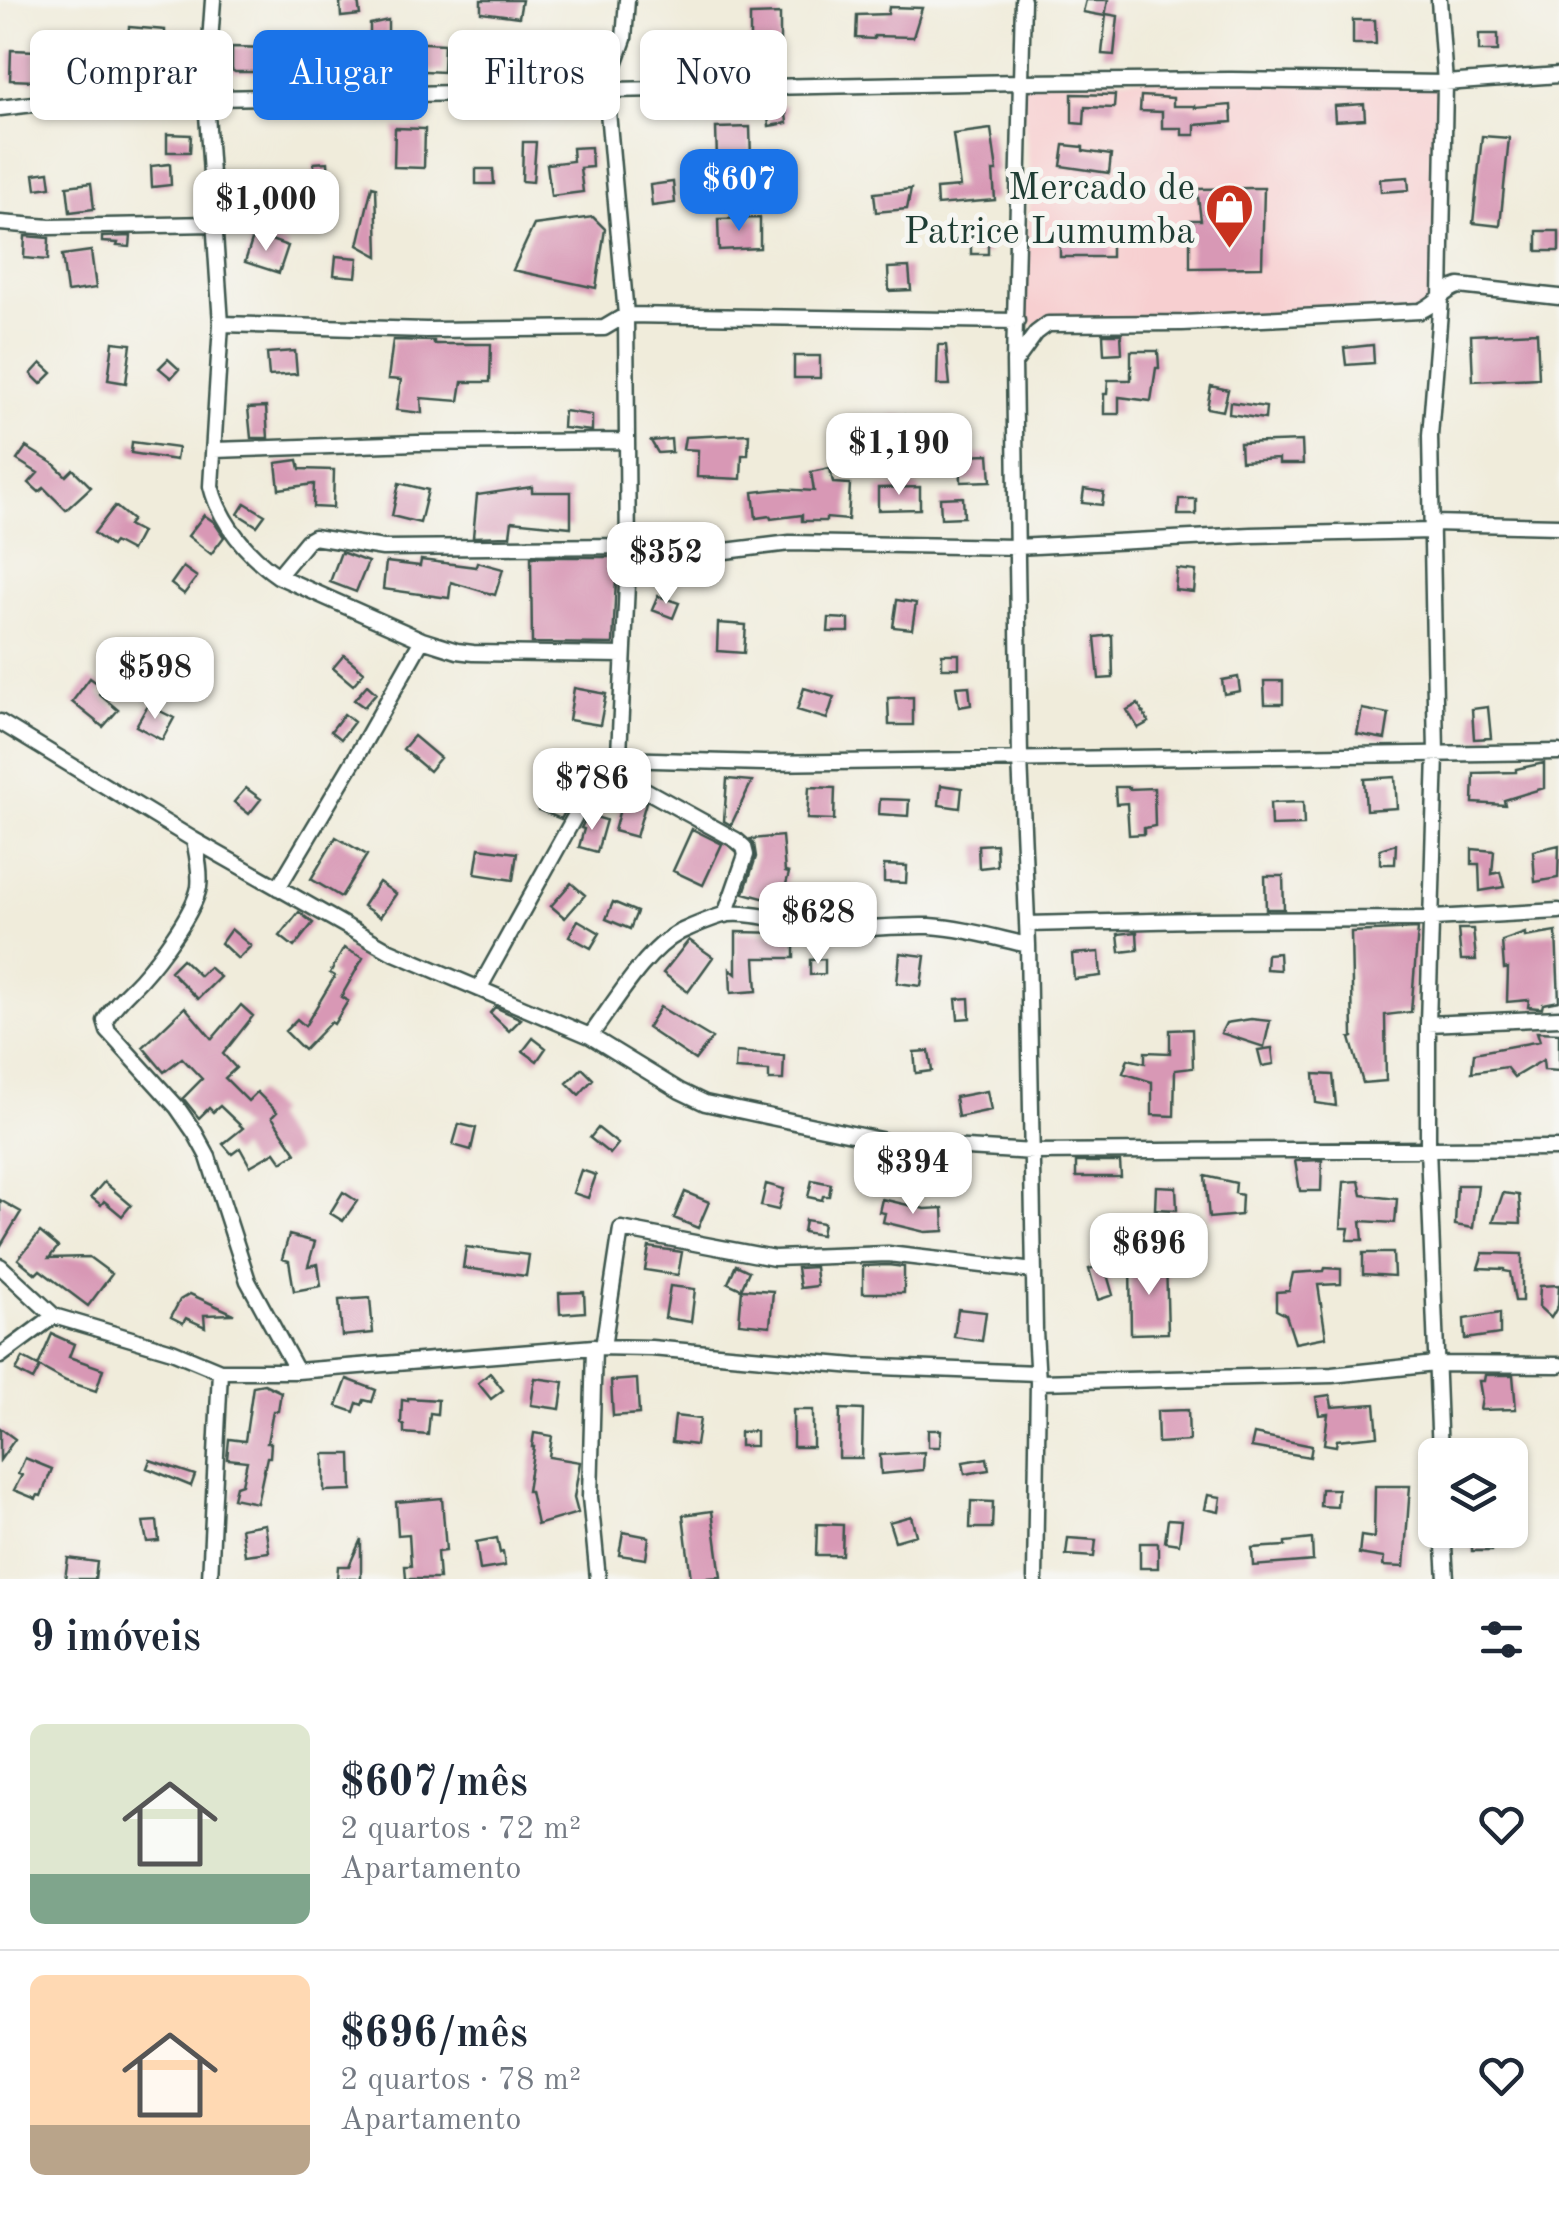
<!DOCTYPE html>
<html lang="pt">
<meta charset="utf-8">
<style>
:root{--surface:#fff;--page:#f2f2f3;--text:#1f2937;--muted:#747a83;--line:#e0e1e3;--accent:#1a73e8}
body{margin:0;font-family:"Old Standard TT",serif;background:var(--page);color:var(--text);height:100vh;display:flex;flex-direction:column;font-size:38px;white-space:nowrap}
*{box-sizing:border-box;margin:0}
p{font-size:32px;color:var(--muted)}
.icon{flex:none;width:55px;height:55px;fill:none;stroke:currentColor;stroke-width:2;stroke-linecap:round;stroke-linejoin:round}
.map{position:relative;height:1579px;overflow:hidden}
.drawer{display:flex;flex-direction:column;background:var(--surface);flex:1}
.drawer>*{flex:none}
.top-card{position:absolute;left:30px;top:30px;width:1000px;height:90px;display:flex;gap:20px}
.buttons{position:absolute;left:1418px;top:1438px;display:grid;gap:20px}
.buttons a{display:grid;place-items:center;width:110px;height:110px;border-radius:15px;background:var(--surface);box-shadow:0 2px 8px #0004;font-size:50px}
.price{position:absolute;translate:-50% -85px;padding:0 22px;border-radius:20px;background:#fff;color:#222;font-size:32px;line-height:65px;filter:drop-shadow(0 2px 5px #0008)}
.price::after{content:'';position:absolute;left:50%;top:60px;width:30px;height:22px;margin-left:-15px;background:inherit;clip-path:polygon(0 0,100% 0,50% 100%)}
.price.active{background:var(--accent);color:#fff}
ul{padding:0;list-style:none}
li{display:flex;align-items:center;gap:30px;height:250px;padding:0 30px}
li+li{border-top:2px solid var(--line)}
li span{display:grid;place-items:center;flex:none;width:280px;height:200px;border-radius:15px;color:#555}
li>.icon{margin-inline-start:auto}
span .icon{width:120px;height:120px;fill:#fffc;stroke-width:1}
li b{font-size:42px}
h2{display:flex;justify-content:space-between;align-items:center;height:120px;padding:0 30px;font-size:42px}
.tag{padding:0 35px;border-radius:15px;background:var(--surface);box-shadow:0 2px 8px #0004;font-size:35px;line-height:90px}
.tag.active{background:var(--accent);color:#fff}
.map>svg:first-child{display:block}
</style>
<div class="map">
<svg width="1559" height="1579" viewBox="0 0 1559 1579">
<rect width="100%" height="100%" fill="#f6f6f2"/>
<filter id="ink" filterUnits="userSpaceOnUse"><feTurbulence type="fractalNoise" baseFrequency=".01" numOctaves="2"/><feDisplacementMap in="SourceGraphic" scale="20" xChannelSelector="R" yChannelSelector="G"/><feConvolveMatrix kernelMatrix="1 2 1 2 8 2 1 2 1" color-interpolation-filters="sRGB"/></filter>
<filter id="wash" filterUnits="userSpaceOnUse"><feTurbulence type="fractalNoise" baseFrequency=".0048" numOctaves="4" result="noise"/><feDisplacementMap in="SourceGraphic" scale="40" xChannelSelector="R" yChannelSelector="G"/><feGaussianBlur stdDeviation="2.25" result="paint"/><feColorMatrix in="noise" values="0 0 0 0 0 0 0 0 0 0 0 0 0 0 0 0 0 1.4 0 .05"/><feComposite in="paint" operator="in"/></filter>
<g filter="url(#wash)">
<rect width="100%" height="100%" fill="#f0ecdb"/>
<!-- built -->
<path fill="#f7cfd0" d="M1439,77L1433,315L1020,324L1031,187L1021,79Z"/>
<g id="blocks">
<!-- building -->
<path fill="#d898b5" d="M481,0H522L519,17L481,12Z
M1086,0H1108L1105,16L1083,12Z
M358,1L360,15L341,17L340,2Z
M889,7L922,8L913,37L874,36V39L856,38L857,15L888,14Z
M780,14V44L750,45V15Z
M1106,14L1118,16L1114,55L1102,54Z
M388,20V36L370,37V24Z
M1353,20H1375L1376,44H1353Z
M129,27L165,30V39H173V50H178L177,68H163V65H148V52L110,60L111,45L127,46Z
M285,34V72H235L232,70V47L272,48V35Z
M1479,34H1498V51H1479Z
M406,42L444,44L443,72L405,70Z
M61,48H82L81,69L73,68V73H61Z
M11,50L37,51L36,81L10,80Z
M1072,94L1115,95L1114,108L1085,107L1084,124L1072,123Z
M1141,96L1173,98V106H1195V108L1231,105L1232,122L1195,125V135H1182V128H1162V112L1140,111Z
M1364,104L1365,119L1335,121L1334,106Z
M785,105L787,123L769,126L767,107Z
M750,127L751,159L717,160L716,128Z
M395,128L425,129L424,168L394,167Z
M991,129L997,171H993L995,200L937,205L936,189L960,187L953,134Z
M167,134L191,135L190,152H167Z
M1482,136L1509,138L1500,226L1473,223Z
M523,142H536L533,182L522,181Z
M1064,145L1083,147V151L1111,155L1109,173L1061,166Z
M591,147L592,167L580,168L583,192L551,196L547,164L573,161L572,148Z
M328,162L329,183L314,184V163Z
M170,164L171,185L152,187L151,166Z
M476,169H493L494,184H476Z
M49,172L51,187L36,189L34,174Z
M1408,177L1409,190L1381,192L1380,179Z
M673,182L675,203L652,206L650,185Z
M770,182L773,196L752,200L749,186Z
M91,183L94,209L70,212L67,186Z
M372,186L376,187L378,256L358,245Z
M1252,188H1264L1262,267L1190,268V220H1201L1197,189Z
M911,189L907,209L876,212L874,193Z
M593,217L605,229L596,288L513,270L534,225Z
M760,218V248L719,250L718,219Z
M1537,231H1559V251H1537Z
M254,234L288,246L279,273L245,262Z
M971,235H988V254H971Z
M25,236L49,238L48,260L24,258Z
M131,236L130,247L117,246L118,243L102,242V237Z
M1060,240H1111V257H1060Z
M91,251L96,288L67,292L62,255Z
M336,256L358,258L356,277L334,275Z
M909,267L911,290L889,291L888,268Z
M1537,332L1539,378L1473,381L1471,335Z
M1103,334H1121L1122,353L1104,354Z
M393,340L434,341V344H491L490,382H462L459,401L421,398L422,413L396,410L401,380L388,379Z
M113,342L131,344L126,383L108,380Z
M938,345H946L950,385H937Z
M1373,345L1374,363L1346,365L1344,348Z
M295,351L297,374L269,376L267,353Z
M1131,351H1158L1159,368H1156L1151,401L1119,397V414H1104V394H1107L1108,380H1131Z
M794,356H820V378H794Z
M168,359L179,369L171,378L159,368Z
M41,363L52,373L41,384L31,374Z
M1211,386L1228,390L1223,411L1207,408Z
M1230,402L1266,407L1265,419L1229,414Z
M266,407L268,438H251L248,408Z
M564,411L592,415V431L563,428Z
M904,415L909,455L895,457L891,416Z
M749,434L748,455H742L741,479L697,477L698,450L683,449L685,437Z
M671,439L672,452L658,453L651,441Z
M1302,441L1303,464H1279V459L1241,461L1240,443Z
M132,442L178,448L176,460L131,453Z
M26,447L54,464L66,476L73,469L91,487L66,510L44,488L39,492L29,483L38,473L17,460Z
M989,454L991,481L961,482L960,455Z
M298,460L300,469L334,470L333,508L313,507L314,484L279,489L276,463Z
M830,468L833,483L850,484L848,520L826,518V521H802V515L771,519L770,516L756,518L753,492L780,489L814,491L811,472Z
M399,483L428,490L420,523L392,516Z
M532,487V492H571V527L512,521L510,536L473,537L477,495Z
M920,487V509L878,510V488Z
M1084,489L1104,492L1102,505L1082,503Z
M963,497L964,517L941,518L940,498Z
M1179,499H1196V515H1178Z
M245,503L265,515L257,526L238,514Z
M115,506L132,520L128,525L141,532L131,551L114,542L111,546L94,533Z
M204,515L214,522L224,537L211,554L188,536Z
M341,552L368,562L356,592L330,582Z
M531,557H617L613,644L532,643Z
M421,560L476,567L477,562L503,569L495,595L451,582L449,598L383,589L386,562L420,566Z
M183,567L197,577L184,594L171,584Z
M1177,569L1196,571L1194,592L1175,590Z
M658,596L679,603L673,618L652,610Z
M897,600L916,603L912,629L893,627Z
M829,618L849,619V632H828Z
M718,623L746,625L744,653L717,651Z
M1112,635L1113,678L1099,679L1095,637Z
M942,654H959V668H942Z
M344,655L364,672L353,685L333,668Z
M1238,677L1240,691L1224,694L1222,680Z
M90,678L104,688L99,694L118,710L103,727L72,702Z
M1264,681H1283V704H1265Z
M367,685L376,693L364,707L354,700Z
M969,686L971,705L959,707L956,687Z
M574,688L606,694L600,725L569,720Z
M804,688L834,697L827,719L797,710Z
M913,697V725H889L888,698Z
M1138,704L1149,722L1138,728L1127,710Z
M148,705L174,718L162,740L136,726Z
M1488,707L1491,738L1474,739L1472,709Z
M1362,709L1389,714L1385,739L1357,734Z
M344,714L354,722L341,739L331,731Z
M414,736L440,758L429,771L403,749Z
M1544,763V788L1504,800L1505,805L1473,803L1474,773L1516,772V769Z
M1395,777L1397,808L1366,810L1364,779Z
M727,779L752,781L731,825L724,821Z
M551,781L576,792L561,819L539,810Z
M941,785L962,788L960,808L939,805Z
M809,787L835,788L834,820L807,819Z
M1115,787H1129V789L1154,788L1155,826L1144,828V834L1129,835L1127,803L1116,804Z
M246,788L261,799L249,814L234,802Z
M624,794L646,802L636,837L614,831Z
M880,799L909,800L908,816L879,814Z
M1303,802L1304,825L1271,826L1270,803Z
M588,815L606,820L597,852L579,847L584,829L581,828Z
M692,829L722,844L703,885L673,871Z
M782,836L785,872L789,873L781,903L744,893L756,857L754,844L751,839Z
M336,837L367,855L341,897L311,879Z
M996,844L997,866L979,868L978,845Z
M1396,844L1395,864H1380V849Z
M1559,845L1558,878L1535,882L1533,851Z
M479,848L517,853L513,880L475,874Z
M1472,849L1494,851L1492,874L1500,872L1504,887L1480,891L1479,864H1472Z
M884,865L907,866L906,883L884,882Z
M1265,876H1283L1284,909H1266Z
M379,882L396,894L380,917L363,906Z
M571,883L585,895L565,918L551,906Z
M613,902L637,912L630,929L606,919Z
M299,912L313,923L294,947L280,936Z
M578,920L600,933L591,948L569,936Z
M231,929L251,946L238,959L221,943Z
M1418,929L1411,1012L1385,1015L1386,1081L1363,1083L1350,1038L1353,1037L1351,932Z
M1458,929H1473L1476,960H1461Z
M736,932L794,933V958H755L757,991L731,993L730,969L736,974Z
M1137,932L1138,950L1120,952L1118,934Z
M1556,932L1559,1001L1543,1004L1542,1008H1539L1528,1007L1529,1000L1507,1002L1508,968L1504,969L1502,941L1525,933V937Z
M689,940L713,957L688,992L663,973Z
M344,948L363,958L341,997L348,1001L334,1024L331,1022L304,1050L285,1031L297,1019L305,1026L335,976L330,973Z
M1099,952L1101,976L1074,979L1072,954Z
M900,953L925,956L921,986L897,983Z
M1279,953L1280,970L1266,969L1267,954Z
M182,959L200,976L209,967L220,977L198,999L170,971Z
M825,959V974L810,975V960Z
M969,998L970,1018L958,1019L956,999Z
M241,1005L253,1016L223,1054L236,1068L225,1078L248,1101L257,1092L277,1112L272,1117L296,1153L282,1162L275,1152L250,1166L240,1148L232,1154L223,1144L243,1128L220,1106L213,1112L209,1108L199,1118L183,1098L202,1079L182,1058L164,1072L143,1047L185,1007L212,1039Z
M495,1007L519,1018L521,1019L509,1031L490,1013Z
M660,1007L712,1038L695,1060L647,1028Z
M1251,1019L1270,1021L1264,1047L1221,1033L1226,1023Z
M1192,1029L1193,1068L1175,1070L1174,1116L1152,1115V1082L1123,1073L1128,1059L1145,1063V1052L1170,1053V1030Z
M1537,1032L1559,1033V1071L1544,1070L1543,1060L1514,1077L1506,1067L1472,1072L1474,1053L1540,1041Z
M533,1038L546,1048L537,1061L523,1051Z
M1272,1048L1274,1064L1262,1066L1258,1050Z
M929,1051L932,1071L916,1073L914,1052Z
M736,1052L784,1056L783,1080H769V1071L735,1069Z
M582,1068L593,1079L579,1095L567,1083Z
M1314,1074L1333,1075L1336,1106L1316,1103Z
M987,1091L991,1110L958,1117L955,1097Z
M459,1124L476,1128L471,1150L453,1145Z
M598,1128L618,1144L610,1154L590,1138Z
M872,1149L916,1156L915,1182L870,1180Z
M1322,1160L1321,1191H1300L1295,1161Z
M1076,1162H1120L1121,1177H1076Z
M581,1170L596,1175L588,1198L573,1193Z
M1205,1176L1236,1183L1235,1193L1242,1195L1241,1215L1209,1218Z
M812,1180L831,1184L829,1196H823L822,1200L808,1197Z
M1359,1181L1362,1195L1397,1199L1395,1223L1361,1221L1363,1240H1347L1349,1228H1341L1344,1182Z
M104,1182L131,1205L122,1216L104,1201L101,1205L91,1197Z
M766,1184L784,1189L778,1210L761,1206Z
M1457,1185H1478L1473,1228L1455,1225Z
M1156,1186L1176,1187L1177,1210L1155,1209Z
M343,1192L357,1201L343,1221L330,1213Z
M685,1192L709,1202L698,1228L674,1218Z
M1503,1193L1519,1195L1521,1223L1493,1222Z
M882,1199L925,1209L943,1208L944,1231L925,1232L883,1222L885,1213L879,1212Z
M0,1200L21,1212L0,1247Z
M805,1220L823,1223L821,1235L803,1232Z
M40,1232L58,1247L49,1258L89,1257L112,1274L88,1306L40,1270L36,1274L18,1259Z
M289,1235L315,1242L308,1266L318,1264L321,1286L294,1291L289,1261L282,1259Z
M466,1247L529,1255L526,1276L463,1268Z
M649,1247L682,1252L678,1275L645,1270Z
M1363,1253H1393L1394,1276L1363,1274Z
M1483,1253L1522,1254V1301H1515L1510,1272L1504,1271V1269L1478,1268Z
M1166,1261L1168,1333L1131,1334L1130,1262Z
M1104,1264L1113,1295L1098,1300L1089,1269Z
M736,1265L749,1271L741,1289L728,1283Z
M888,1265L904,1267V1293H863V1266Z
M815,1267L817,1286L800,1288L797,1268Z
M1325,1268L1341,1269V1284L1318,1285L1326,1337L1295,1343L1286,1315L1276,1310V1292L1289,1291L1293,1273L1324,1271Z
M1559,1285L1558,1306L1551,1318L1539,1307L1540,1286Z
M670,1286L695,1289L691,1322L665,1318Z
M742,1289L773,1291L770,1326L739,1323Z
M584,1292L585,1312L560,1314L559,1293Z
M190,1294L234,1314L204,1315L205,1327L186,1318L183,1323L171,1317L180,1300Z
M370,1298L373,1333L342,1336L339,1300Z
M958,1309L986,1312L982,1341L954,1337Z
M1500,1313V1334L1465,1339L1464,1319Z
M52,1334L74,1344L69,1357L103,1369L96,1391L66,1381L40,1367L33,1380L16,1371L23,1358L38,1366Z
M490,1373L503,1390L491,1399L478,1383Z
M1485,1375H1513L1516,1409L1480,1410L1482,1399L1479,1381H1484Z
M535,1378L564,1382L560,1409L531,1405Z
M347,1379L376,1390L372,1402L364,1400L362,1405L357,1403L354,1412L337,1406Z
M637,1379L639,1414L613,1416L611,1381Z
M264,1384L281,1392L278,1411H273L267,1443H271L270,1457H267L257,1503L233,1498L236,1486L242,1484L247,1461L227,1459L229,1439L245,1441L253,1386Z
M1330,1395L1332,1407L1375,1404L1378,1436L1337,1440L1336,1446L1324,1444L1328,1414L1319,1415L1316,1397Z
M408,1398L438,1400L437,1414L430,1413L428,1435L404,1433V1426L401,1423L402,1400L408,1401Z
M840,1409L863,1410L862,1458H839Z
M793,1410H813V1447H793Z
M1188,1410L1189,1441L1158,1443L1157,1411Z
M675,1416L700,1419L696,1445L672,1442Z
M0,1428L15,1439L0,1460Z
M928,1430H941L940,1447H928Z
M756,1431V1446H740V1432Z
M534,1433L552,1436L549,1457L580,1462L574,1498L578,1513L537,1525L530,1491H527L534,1447H532Z
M1254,1434L1312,1446L1310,1457L1251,1447Z
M924,1452L923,1470L881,1474L880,1455Z
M324,1454H351L352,1490L324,1491Z
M25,1458L52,1469L41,1496L38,1495L36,1499L14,1490L22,1475L18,1474Z
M987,1458L989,1470L965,1474L963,1462Z
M150,1460L195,1475L191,1486L147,1468Z
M1375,1486H1410L1404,1567L1383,1566L1384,1558L1359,1554L1361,1536L1374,1538Z
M1321,1489H1338L1337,1507L1320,1506Z
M1208,1495L1221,1497L1219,1512L1205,1509Z
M442,1498L446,1551L437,1552L439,1579H406L405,1566H411L409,1534L398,1535L396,1502Z
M971,1501L993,1502L992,1528H970Z
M712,1511L721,1577L691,1579L683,1515Z
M911,1516L916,1535L895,1541L889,1522Z
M1168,1519L1182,1520L1179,1544L1165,1542Z
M157,1521L159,1541L147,1542L143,1522Z
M265,1524L269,1552L245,1555L241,1528Z
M817,1524L843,1525L842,1555H816Z
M1472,1530H1493L1492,1551H1472Z
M623,1532L649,1537L646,1559L619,1555Z
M497,1538L500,1553L503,1552L505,1566L480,1570L476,1542Z
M1068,1538L1096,1540L1094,1557L1066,1555Z
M361,1539V1579H337L338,1566H349Z
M1312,1539L1313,1561L1253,1566L1252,1548L1285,1546V1542Z
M1140,1543H1158V1568H1140Z
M68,1558L97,1562L95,1579H65Z"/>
</g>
</g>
<g filter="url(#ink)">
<use href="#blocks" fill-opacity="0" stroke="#3e574d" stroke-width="2.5"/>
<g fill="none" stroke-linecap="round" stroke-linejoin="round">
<defs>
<path id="street" d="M213,0L206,99L221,324L211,486C220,523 248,555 278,576L422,640L457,651L473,653L623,655
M1023,0L1014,362L1020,758L1028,945L1035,1331L1038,1382L1035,1579
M1439,0L1445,83L1441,299L1430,436L1436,754L1428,1024V1148L1440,1455
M0,108L59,101L1021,82L1231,80L1445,83L1559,75
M0,223L50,227L214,224
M221,324L426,330L604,328L626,315L1017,321
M1015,362L1036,333L1048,324L1182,323L1420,311C1438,304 1443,290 1459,286L1559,297
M214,450L417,443L626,441
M1432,523L1559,526
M628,563L790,543L1016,547L1251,535L1432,531
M278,576L307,541L314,537L383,548L626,546
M0,722L194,840L390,951L590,1036L680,1091L705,1103L899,1144L1033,1152L1559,1148
M618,759L764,763L1559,752
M618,775L628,563L626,315L606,89L624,39L627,0
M618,775L736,840L744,847L746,855L725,915
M194,840C197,855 201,872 199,887C194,913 158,960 140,980C128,993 113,1005 105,1021L108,1031L177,1107L195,1133L208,1157L248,1281L297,1371
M278,888L353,762L422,640
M1027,924L1194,920L1415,919L1559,911
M479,989L589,791L597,784L618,775
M1428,1024L1559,1018
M590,1036C614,1004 644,951 680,932C693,926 710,919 723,915C751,909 805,928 837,929C868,929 899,925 930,926C963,928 996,938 1028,945
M0,1266L54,1316L172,1351L220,1371H297L594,1347L651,1348L855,1366L1037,1373
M594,1347L590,1497L598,1579
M603,1347L621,1229L774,1258L888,1254L1034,1271
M0,1356L54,1316
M1038,1382L1332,1375L1435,1364L1559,1365
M1443,1530L1446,1579
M210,1579L220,1371"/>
</defs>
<!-- street casing -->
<use href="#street" stroke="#3e574d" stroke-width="19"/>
<!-- street -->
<use href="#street" stroke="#fff" stroke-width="14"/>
</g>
</g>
<!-- icons -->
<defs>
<symbol id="shop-pin" viewBox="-11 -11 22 30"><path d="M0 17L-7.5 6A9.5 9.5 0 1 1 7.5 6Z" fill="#c8321e" stroke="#f6f6f2"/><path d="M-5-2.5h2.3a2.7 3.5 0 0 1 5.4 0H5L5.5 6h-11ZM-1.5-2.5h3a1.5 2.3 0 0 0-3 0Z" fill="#fff"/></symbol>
</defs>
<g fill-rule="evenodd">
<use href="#shop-pin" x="1202" y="180" width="55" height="75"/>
</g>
<g text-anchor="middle" stroke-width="10" stroke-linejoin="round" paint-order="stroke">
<!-- poi labels -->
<g font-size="38" fill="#1f3d34" stroke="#f6f6f2" text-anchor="end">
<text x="1195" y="199">Mercado de<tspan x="1195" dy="44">Patrice Lumumba</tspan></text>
</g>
</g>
</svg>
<div class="buttons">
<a><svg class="icon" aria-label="layers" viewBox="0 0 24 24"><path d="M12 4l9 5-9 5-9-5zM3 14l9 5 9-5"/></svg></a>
</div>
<b class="price active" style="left:739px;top:234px">$607</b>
<b class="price" style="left:266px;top:254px">$1,000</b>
<b class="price" style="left:899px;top:498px">$1,190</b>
<b class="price" style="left:666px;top:607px">$352</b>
<b class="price" style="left:155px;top:722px">$598</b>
<b class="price" style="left:592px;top:833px">$786</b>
<b class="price" style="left:818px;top:967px">$628</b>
<b class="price" style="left:913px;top:1217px">$394</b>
<b class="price" style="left:1149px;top:1298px">$696</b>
<div class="top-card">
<a class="tag">Comprar</a>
<a class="tag active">Alugar</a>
<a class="tag">Filtros</a>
<a class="tag">Novo</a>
</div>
</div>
<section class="drawer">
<h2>9 imóveis<svg class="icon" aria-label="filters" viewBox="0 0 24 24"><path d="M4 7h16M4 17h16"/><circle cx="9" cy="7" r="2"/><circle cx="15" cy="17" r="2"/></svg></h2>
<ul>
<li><span style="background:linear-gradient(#dfe7d0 75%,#7fa58c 0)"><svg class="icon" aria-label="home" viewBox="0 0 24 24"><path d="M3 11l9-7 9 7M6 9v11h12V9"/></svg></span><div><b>$607/mês</b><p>2 quartos · 72 m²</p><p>Apartamento</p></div><svg class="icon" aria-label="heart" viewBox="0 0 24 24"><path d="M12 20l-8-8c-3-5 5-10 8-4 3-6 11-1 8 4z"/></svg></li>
<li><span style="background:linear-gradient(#ffd9b3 75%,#b9a48a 0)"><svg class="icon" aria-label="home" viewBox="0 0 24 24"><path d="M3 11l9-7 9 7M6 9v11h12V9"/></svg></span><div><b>$696/mês</b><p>2 quartos · 78 m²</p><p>Apartamento</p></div><svg class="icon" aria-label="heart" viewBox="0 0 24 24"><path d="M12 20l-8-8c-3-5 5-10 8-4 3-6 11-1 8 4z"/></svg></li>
</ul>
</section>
